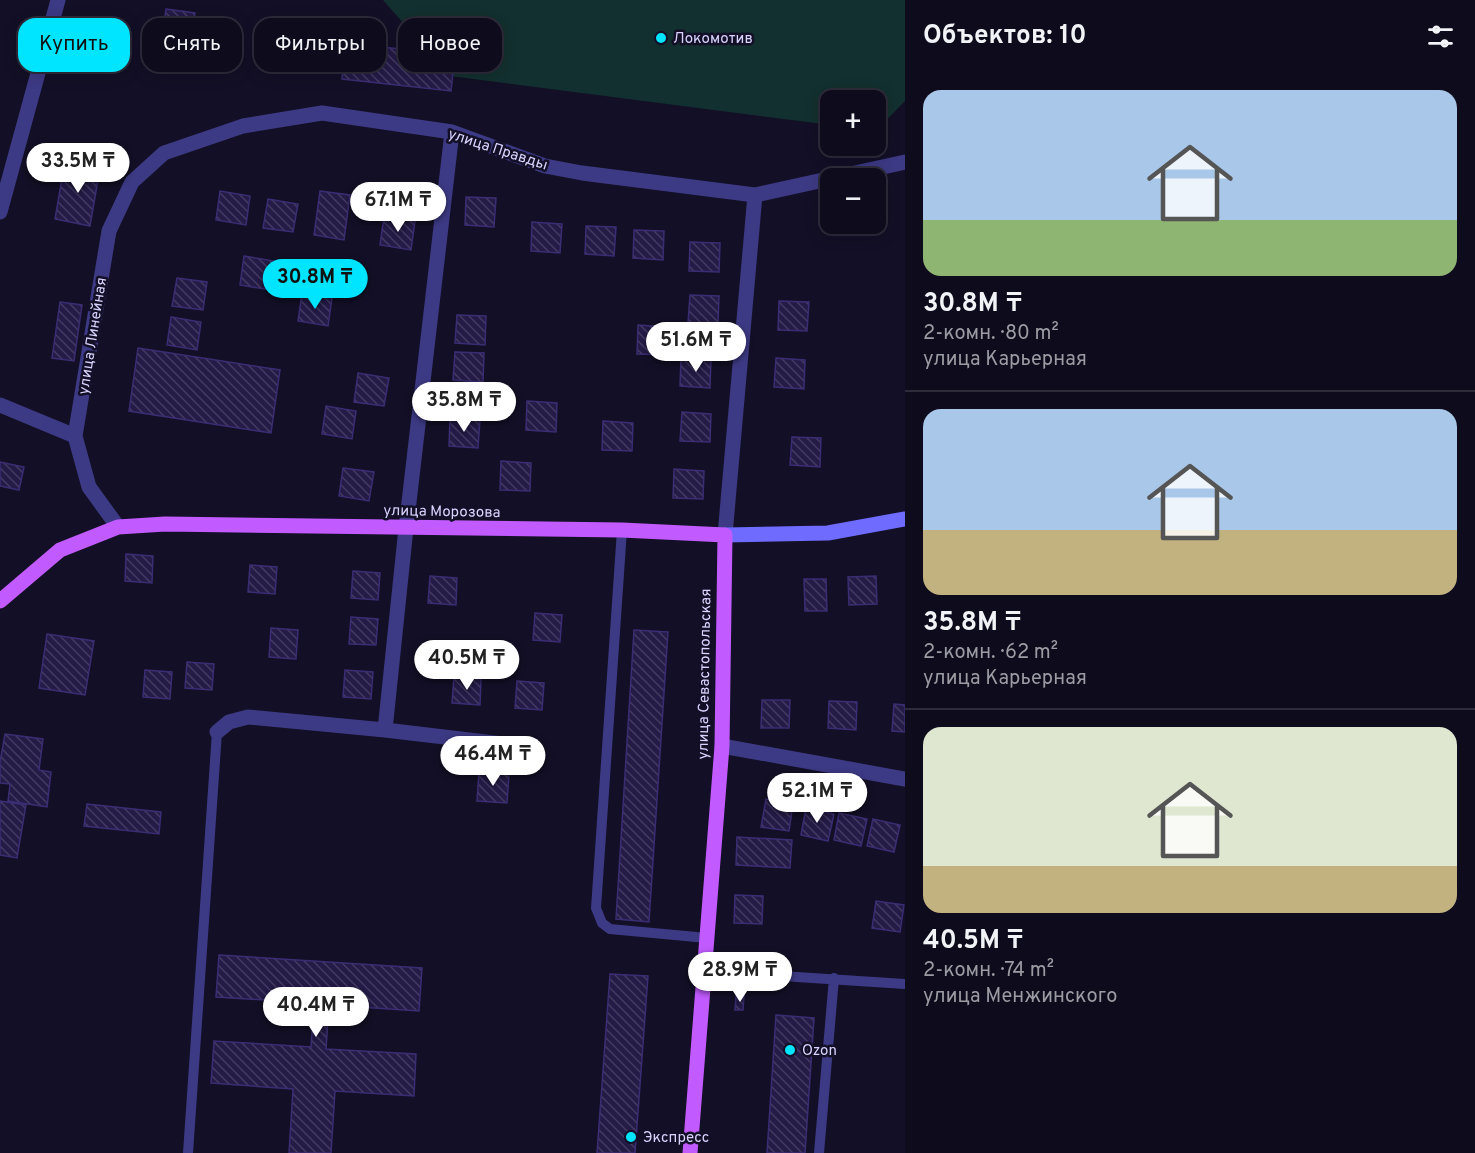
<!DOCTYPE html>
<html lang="ru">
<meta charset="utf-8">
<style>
:root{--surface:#0e0b1c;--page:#171425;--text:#f1f3f6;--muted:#9b9ba3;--line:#2e2b3b;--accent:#00e5ff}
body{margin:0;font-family:Overpass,sans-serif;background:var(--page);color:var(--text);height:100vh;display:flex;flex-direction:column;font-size:22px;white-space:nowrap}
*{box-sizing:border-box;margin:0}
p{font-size:20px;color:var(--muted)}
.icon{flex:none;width:33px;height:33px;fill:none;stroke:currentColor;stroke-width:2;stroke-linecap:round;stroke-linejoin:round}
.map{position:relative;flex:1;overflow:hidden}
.details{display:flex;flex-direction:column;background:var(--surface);width:570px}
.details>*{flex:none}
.top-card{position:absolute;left:18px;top:18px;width:570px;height:54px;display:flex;gap:12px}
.controls{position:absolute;left:820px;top:90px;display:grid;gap:12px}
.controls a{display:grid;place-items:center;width:66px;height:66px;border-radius:12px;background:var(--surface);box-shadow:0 3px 15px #0003,0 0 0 2px var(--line);font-size:30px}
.price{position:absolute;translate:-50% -51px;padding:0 14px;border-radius:21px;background:#fff;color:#222;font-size:20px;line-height:39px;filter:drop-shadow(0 2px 3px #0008)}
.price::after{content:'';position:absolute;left:50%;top:36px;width:18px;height:14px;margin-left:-9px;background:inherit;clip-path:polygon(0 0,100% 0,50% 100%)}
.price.active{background:var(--accent);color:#111}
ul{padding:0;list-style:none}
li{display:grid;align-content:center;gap:12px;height:318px;padding:0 18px}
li+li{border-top:2px solid var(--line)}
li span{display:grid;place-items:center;height:186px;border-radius:18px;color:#555}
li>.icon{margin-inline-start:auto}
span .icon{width:108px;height:108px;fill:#fffc;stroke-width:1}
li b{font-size:26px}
h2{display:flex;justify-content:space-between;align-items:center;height:72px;padding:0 18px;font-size:26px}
.chip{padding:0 21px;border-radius:18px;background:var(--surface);box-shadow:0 3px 15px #0003,0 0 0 2px var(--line);font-size:21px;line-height:54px}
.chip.active{background:var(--accent);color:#111}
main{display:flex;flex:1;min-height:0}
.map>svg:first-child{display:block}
</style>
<main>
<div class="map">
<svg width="905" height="1153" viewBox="0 0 905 1153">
<defs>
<pattern id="building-back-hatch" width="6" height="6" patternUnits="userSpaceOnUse" patternTransform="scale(1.5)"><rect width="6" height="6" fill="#241b47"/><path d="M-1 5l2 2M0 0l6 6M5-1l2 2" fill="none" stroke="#433b63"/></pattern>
</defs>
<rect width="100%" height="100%" fill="#130f26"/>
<!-- pitch -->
<path fill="#12302f" d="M383,0H905V101L876,131V100H831V125L450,76Z"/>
<!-- building -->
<path fill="url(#building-back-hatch)" stroke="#3b2d73" stroke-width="1.5" d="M166,9L195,13L191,41L162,38Z
M345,43L455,55L451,91L342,79Z
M65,161L100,168L90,226L55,219Z
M220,191L250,196L246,225L216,220Z
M320,191L350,195L344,240L314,235Z
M466,197L496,198L494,227L465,225Z
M268,199L298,204L293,232L263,228Z
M384,217L415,221L411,250L380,245Z
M532,222L562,224L560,253L531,251Z
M586,226L616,227L614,256L585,254Z
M634,230L664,231L663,260L633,258Z
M690,242L720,243L719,272L689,271Z
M244,256L274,261L270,290L240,285Z
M177,278L207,282L203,310L172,306Z
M302,293L332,298L328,326L298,321Z
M690,295L719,296L718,325L688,323Z
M779,301L809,302L807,331L778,330Z
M60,302L82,305L74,361L52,358Z
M457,315L486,316L485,345L455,343Z
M171,317L201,322L197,350L167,345Z
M638,325L668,327L667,355L637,354Z
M138,348L280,370L271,433L129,411Z
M455,352L484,353L483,382L453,380Z
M681,358L711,359L710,388L680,386Z
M776,358L805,360L804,389L774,387Z
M358,373L389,378L384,406L354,402Z
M527,401L557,403L556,432L526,430Z
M326,406L356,411L352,439L322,434Z
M682,412L711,414L710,442L680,441Z
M450,418L480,419L478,448L449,446Z
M603,421L633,423L632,451L602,450Z
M792,437L821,438L820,467L790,465Z
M501,461L531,463L530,491L500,490Z
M0,462L24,467L19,490L0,486Z
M343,468L374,472L369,501L339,496Z
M674,469L704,471L703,499L673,498Z
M126,554L153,556L152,583L125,581Z
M250,565L277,567L275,594L248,592Z
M353,571L380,573L378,600L351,598Z
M430,576L457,578L456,605L428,603Z
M876,576L877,604L849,605L848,577Z
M804,579H826L827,611H805Z
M535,613L562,615L560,642L533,640Z
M351,617L378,619L376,645L349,644Z
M271,628L298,630L296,659L269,657Z
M634,630L668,632L649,922L616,919Z
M47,634L94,641L85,695L39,688Z
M187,662L214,664L212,690L185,688Z
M145,670L172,672L170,699L143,697Z
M345,670L373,672L371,699L343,697Z
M454,677L481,679L480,705L452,703Z
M517,681L544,683L542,710L515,708Z
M762,700H790L789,728H761Z
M829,701L857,702L856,730L828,728Z
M894,704L905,705V732L892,731Z
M5,734L43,739L39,770L51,772L47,807L8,801L10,784L0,783V762Z
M479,772L509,774L507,803L477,801Z
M766,799L793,804L789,831L761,827Z
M0,801L26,805L17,858L0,855Z
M87,804L161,812L159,834L84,826Z
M806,808L834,814L828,841L801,835Z
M839,813L867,819L861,846L834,840Z
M873,819L900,825L894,852L867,846Z
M737,837L792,840L790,868L736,865Z
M735,895L763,896L762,924L734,923Z
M876,901L904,905L900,932L872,928Z
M219,955L422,968L419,1011L329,1005L326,1049L416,1054L414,1096L335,1091L331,1153H289L293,1089L211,1083L214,1041L311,1047L314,1003L216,997Z
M610,974L648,976L635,1153H597Z
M736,996H744L743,1010H735Z
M776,1015L814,1018L805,1153H767Z"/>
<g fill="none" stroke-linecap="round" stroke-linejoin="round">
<!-- service -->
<path stroke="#3d3a85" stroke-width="10" d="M622,530L596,908L602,923L610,929L707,938
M705,971L905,984
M188,1153L217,732
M819,1153L834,978"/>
<!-- minor -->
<path stroke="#3d3a85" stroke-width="15" d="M0,212L58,0
M0,405L75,436
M118,527L89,487L75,436L109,231L132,182L164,153L243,126L322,113L452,132L545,166L582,173L755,195L905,162
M725,535L755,195
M385,730L406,528L452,132
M217,732L229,722L248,717L385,730L520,746
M722,746L905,779"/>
<!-- secondary -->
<path stroke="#6f6bff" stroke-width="15" d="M725,535L828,533L905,519"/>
<!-- primary -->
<path stroke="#c25bff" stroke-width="15" d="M0,601L60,550L118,527L165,524L622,530L725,535L722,746L690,1153"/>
</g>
<!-- markers -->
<g fill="#00e5ff" stroke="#130f26" stroke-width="2">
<circle cx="661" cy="38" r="6"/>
<circle cx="790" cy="1050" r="6"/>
<circle cx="631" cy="1137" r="6"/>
</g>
<g text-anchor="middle" stroke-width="5" stroke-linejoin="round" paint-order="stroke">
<!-- poi labels -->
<g font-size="15" fill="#d9d4ff" stroke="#130f26" text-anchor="start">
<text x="673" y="43">Локомотив</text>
<text x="802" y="1055">Ozon</text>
<text x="643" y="1142">Экспресс</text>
</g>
<!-- street labels -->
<g font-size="15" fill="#d9d4ff" stroke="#130f26">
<text transform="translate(498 149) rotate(18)" y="5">улица Правды</text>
<text transform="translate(92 336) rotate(-81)" y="5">улица Линейная</text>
<text transform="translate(442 511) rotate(1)" y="5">улица Морозова</text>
<text transform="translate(704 674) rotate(-89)" y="5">улица Севастопольская</text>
</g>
</g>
</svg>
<div class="controls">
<a>+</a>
<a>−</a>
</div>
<b class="price" style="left:78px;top:194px">33.5M ₸</b>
<b class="price" style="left:398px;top:233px">67.1M ₸</b>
<b class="price active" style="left:315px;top:310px">30.8M ₸</b>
<b class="price" style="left:696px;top:373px">51.6M ₸</b>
<b class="price" style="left:464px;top:433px">35.8M ₸</b>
<b class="price" style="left:467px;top:691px">40.5M ₸</b>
<b class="price" style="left:493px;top:787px">46.4M ₸</b>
<b class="price" style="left:817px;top:824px">52.1M ₸</b>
<b class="price" style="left:740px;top:1003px">28.9M ₸</b>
<b class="price" style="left:316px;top:1038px">40.4M ₸</b>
<div class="top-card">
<a class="chip active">Купить</a>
<a class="chip">Снять</a>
<a class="chip">Фильтры</a>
<a class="chip">Новое</a>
</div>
</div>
<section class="details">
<h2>Объектов: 10<svg class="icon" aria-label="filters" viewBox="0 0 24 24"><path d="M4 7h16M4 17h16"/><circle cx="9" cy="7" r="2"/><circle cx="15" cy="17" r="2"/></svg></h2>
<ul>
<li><span style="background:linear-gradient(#a9c7e8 70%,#8fb573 0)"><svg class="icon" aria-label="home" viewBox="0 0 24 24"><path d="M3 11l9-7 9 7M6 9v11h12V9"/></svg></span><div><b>30.8M ₸</b><p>2-комн. · 80 m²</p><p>улица Карьерная</p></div></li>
<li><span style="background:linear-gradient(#a9c7e8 65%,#c2b280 0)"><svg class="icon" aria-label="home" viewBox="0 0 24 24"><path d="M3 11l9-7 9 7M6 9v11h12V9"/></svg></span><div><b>35.8M ₸</b><p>2-комн. · 62 m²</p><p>улица Карьерная</p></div></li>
<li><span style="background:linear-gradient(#dfe7d0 75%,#c2b280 0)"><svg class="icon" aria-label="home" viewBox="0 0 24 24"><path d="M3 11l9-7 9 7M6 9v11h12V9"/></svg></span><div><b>40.5M ₸</b><p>2-комн. · 74 m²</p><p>улица Менжинского</p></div></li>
</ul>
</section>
</main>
